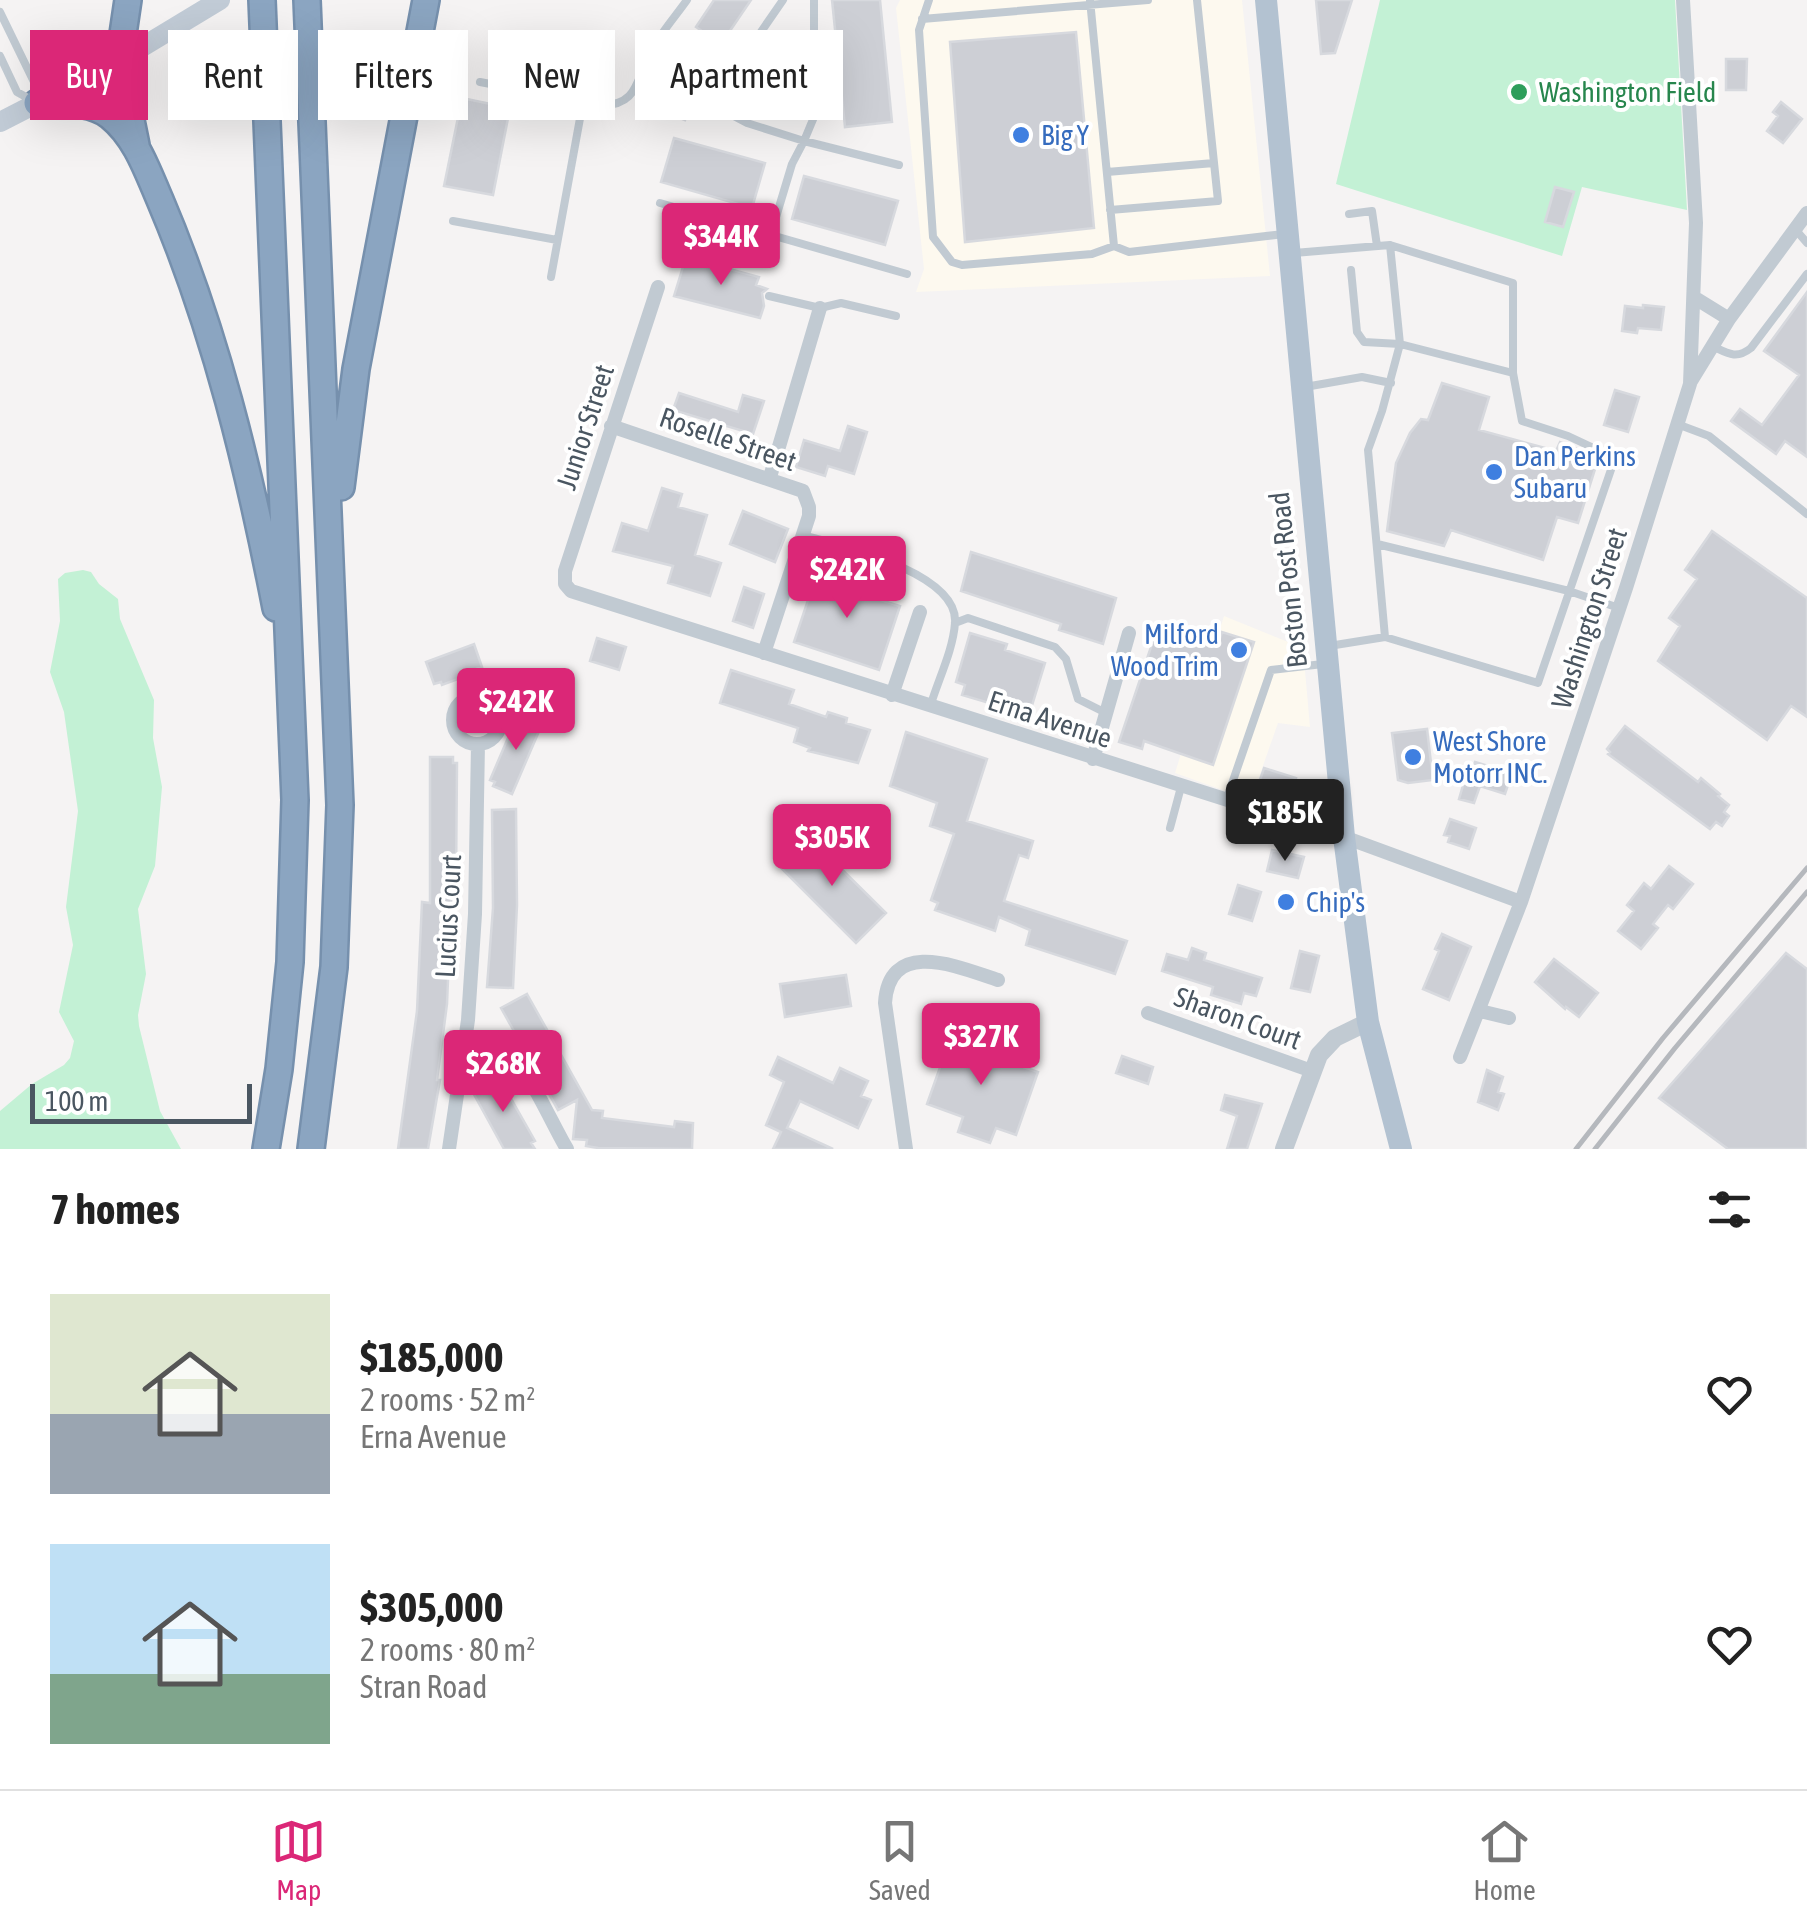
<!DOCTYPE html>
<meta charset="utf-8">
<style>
:root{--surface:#fff;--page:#f6f6f6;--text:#222;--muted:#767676;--line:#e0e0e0;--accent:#db2777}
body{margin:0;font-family:"Asap Condensed",sans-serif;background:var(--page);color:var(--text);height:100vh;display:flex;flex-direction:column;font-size:38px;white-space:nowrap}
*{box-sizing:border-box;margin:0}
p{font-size:32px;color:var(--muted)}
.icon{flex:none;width:55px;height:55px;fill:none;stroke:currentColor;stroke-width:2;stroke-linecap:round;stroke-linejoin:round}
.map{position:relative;height:1149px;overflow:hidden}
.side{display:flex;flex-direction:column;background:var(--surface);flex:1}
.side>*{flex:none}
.banner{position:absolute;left:30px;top:30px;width:1000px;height:90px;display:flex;gap:20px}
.scale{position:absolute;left:30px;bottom:25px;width:222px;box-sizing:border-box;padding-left:10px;border:5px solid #4a5661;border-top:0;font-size:28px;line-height:35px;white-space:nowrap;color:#4a5661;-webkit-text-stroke:8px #fff;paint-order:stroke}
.price{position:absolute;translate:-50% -85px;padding:0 22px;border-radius:10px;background:var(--accent);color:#fff;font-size:32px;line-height:65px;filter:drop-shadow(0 2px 5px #0008)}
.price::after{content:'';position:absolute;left:50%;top:60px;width:30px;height:22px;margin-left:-15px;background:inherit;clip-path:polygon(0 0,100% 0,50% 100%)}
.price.active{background:#222;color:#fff}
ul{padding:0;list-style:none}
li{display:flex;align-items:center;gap:30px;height:250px;padding:0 50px}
li span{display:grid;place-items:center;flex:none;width:280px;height:200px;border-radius:0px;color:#555}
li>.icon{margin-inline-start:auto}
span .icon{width:120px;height:120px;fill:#fffc;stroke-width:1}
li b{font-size:42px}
h2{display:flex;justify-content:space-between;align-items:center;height:120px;padding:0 50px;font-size:42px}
.tag{padding:0 35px;border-radius:0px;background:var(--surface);box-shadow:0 10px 40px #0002;font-size:35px;line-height:90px}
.tag.active{background:var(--accent);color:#fff}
.tab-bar{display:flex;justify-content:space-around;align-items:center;height:140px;border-top:2px solid var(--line);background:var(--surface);font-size:28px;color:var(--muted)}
.tab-bar a{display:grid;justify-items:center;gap:5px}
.tab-bar .active{color:var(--accent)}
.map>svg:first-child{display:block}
</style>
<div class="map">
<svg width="1807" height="1149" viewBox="0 0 1807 1149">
<rect width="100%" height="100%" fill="#f5f3f3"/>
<!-- commercial -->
<path fill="#fdf9ef" d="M900,0H1242L1270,276L916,292L924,269L896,8Z
M1224,616L1303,648L1310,727L1278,723L1251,800L1175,773Z"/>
<!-- green -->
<path fill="#c3f1d5" d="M1380,0H1675L1687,210L1582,187L1562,256L1336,184Z
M83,570L91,572L99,584L118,599L120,619L154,700L153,738L162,787L155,866L138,909L146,974L138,1015L139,1026L160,1111L181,1149H0V1111L32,1084L64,1065L70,1058L74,1041L59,1012L73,945L66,907L78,811L64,712L50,672L60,621L58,579L65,573Z"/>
<!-- building -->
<path fill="#cdcfd5" stroke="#d7d9de" stroke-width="2.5" d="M714,0H751L721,44L696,27Z
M832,0H880L892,122L845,127Z
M1316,0H1352L1335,53L1321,54Z
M1076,32L1094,228L965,242L950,42Z
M681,48L710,60L685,120L656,108Z
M1726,59H1747L1746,90H1726Z
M772,66L788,70L787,76L797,78L786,115L776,112L775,116L749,104L757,79L771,85L774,79L769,76Z
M462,98L510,108L493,195L444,186Z
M1781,102L1802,119L1783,143L1767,131L1778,116L1773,112Z
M674,138L765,163L752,208L661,182Z
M804,176L898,201L885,245L792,219Z
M1555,187L1574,192L1563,227L1545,222Z
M686,257L759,277L756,285L767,289L762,293L764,306L760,318L674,296Z
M1807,292V457L1785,441L1776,454L1731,421L1740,409L1762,425L1799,375L1764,351Z
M1643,305L1664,307L1661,330L1638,328L1637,333L1622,331L1625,306L1643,308Z
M1442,383L1489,397L1479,430L1556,451L1560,442L1585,452L1583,461L1596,466L1578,523L1557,517L1543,560L1451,530L1444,546L1387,531L1396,463L1410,433L1421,419L1428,420Z
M1615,390L1639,397L1628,432L1604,425Z
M679,393L738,412L743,395L764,401L753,434L673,410Z
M848,426L867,432L854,474L828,466L825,476L796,467L804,440L840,451Z
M662,488L682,494L678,507L707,515L695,555L721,563L710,596L668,583L673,566L613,551L622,523L648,531Z
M743,511L788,529L775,562L730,544Z
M1712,531L1807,598V717L1791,706L1767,740L1658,661L1680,626L1669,618L1697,579L1685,570Z
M971,552L1116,598L1103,644L1059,630L1061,624L961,591Z
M837,570L866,580L861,594L900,606L879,670L794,642L815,579L832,584Z
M744,587L764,594L753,628L733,621Z
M1158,626L1218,644L1222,632L1254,642L1213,765L1144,741L1142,749L1119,742Z
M970,633L1007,644L1005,650L1045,663L1030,712L990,698L989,703L962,695L965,685L956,682Z
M597,638L626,647L619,670L590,661Z
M474,644L482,667L476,669L477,672L442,685L441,682L434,684L426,662Z
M731,670L794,690L789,704L826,717L828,712L847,718L846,723L870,730L858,763L808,751L810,748L794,742L798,728L720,703Z
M523,714L543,722L512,794L493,786L495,782L490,780L516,719L520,721Z
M1625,726L1698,782L1701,778L1720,794L1718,796L1729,805L1724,812L1729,816L1722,826L1716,822L1710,829L1608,754L1610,752L1607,749Z
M1427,729L1433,780L1408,783L1398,780L1392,733Z
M906,732L987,759L967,821L1033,841L1028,858L1019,855L1004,901L1127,941L1115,974L1026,945L1030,930L999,917L995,931L935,910L938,903L931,900L954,834L930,826L937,803L890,786Z
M430,757H453V763H457L456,883H452L447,1004L437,1080H440L428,1149H398L417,1011L422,902L430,903Z
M1475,762L1512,773L1505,794L1480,786L1474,803L1459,799L1464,782L1468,783Z
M1264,768L1296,778L1291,796L1258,786Z
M516,809L517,905L513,988L487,987L493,908L492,810Z
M1450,819L1476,828L1469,849L1448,842L1450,836L1444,835Z
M807,835L886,913L856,943L780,867L782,861Z
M1272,850L1304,857L1298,878L1267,871Z
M1669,866L1693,884L1673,909L1668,905L1653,924L1658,928L1641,949L1618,931L1634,911L1627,905L1644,883L1651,889Z
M1238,885L1261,892L1252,921L1229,914Z
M1442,934L1471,947L1449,1000L1423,989L1439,951L1435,949Z
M1192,948L1206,953L1204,960L1262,978L1256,996L1244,993L1241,1004L1211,995L1213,987L1162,971L1167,954L1188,960Z
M1300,951L1319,956L1310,992L1291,988Z
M1786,953L1807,969V1149H1728L1659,1098Z
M1554,959L1598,993L1579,1017L1566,1007L1565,1009L1535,982Z
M846,975L851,1006L785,1017L780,984Z
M527,994L592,1110L603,1111L602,1118L674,1127L675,1121L693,1123L692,1149L598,1148L586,1146L587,1140L573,1139L577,1100L558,1110L501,1008Z
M956,1022L976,1029L969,1048L1038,1072L1016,1135L996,1128L990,1143L958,1132L963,1117L927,1104Z
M1122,1056L1153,1067L1148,1084L1116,1073Z
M778,1057L833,1083L840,1068L868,1081L861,1096L871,1100L858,1128L800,1101L787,1128L833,1149H773L781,1132L766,1125L784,1082L770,1075Z
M1487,1070L1503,1077L1498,1092L1504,1094L1498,1110L1478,1102Z
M497,1074L535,1141L531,1143L535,1149H504L471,1089Z
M1225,1095L1262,1104L1247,1149H1227L1237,1116L1221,1110Z"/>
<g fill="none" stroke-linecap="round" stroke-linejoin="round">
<defs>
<path id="motorway" d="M128,0L119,61L136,145
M262,0L295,800L290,962L279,1069L266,1149
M307,0L340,805L334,967L311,1149
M37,103C61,104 89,100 110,116C136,137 147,170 160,200C215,329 249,469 276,608
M341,487L356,369L426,0"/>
</defs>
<!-- motorway casing -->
<use href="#motorway" stroke="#7690ad" stroke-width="30"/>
<!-- service -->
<path stroke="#c1cad2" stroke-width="8" d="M783,0L725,84L723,103L730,114L747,123L804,141L814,117V0
M929,0L919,30L933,237L952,262L962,265L1092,254L1114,246L1129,252L1284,234
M1090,0L1114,246
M0,12L34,82L36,98
M922,19L1148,0
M0,56L17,92L35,102
M480,82L599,105C638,107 636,80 650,53C659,35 675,17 687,0
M1107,172L1214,163
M660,203L907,274
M1110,210L1218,201L1197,0
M1349,214L1372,211L1377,246
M453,221L557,240
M1795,229L1807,243
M770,237L792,164L804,141L899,165
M1294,253L1390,245
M1351,270L1357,332L1364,342L1400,344L1513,373
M551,277L583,102
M769,296L820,308L841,303L896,316
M1712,346C1727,353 1736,360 1751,348L1807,274
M1305,387L1362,377L1391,383
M1677,424L1709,436L1807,514
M803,535C838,545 959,572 955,623C953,650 939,678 931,704
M1377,544L1569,591L1619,608
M955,623L968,618L1055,647L1066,659L1078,699L1106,713
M1329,646L1385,637L1538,683L1615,458L1568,436L1522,421L1513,373V283L1390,245L1400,344L1382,411L1368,450L1385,637
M1226,801L1271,670L1323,664
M1170,828L1181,787"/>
<!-- minor -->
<path stroke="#c1cad2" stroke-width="14" d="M658,287L565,571V584L571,591L1344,837L1521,902
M1695,298L1729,319
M1691,381L1729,319L1807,213
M611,426L803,491L809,507V516L764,653
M770,477L820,308
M892,695L920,612
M453 720a24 24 0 1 1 48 0a24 24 0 1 1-48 0Z
M1093,759L1129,633
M1480,1011L1509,1018
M1148,1013L1312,1071
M464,1042C480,1044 497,1045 510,1055C529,1070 553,1126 567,1149
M1460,1057L1521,902L1626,588L1690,384L1696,223L1683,0
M449,1149L468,1020L475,914L478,744
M906,1149L885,1003C889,936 961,968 998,980"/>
<!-- tertiary -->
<path stroke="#c1cad2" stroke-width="18" d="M1284,1149L1319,1055L1335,1038L1368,1022"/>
<!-- secondary -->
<path stroke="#c1cbd6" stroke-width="20" d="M0,122L119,61L220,0"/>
<!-- primary -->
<path stroke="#b3c2d1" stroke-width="22" d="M1266,0L1344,837L1368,1022L1401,1149"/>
<!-- motorway -->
<use href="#motorway" stroke="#8ba5c1" stroke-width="25"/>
<!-- rail -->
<path stroke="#b5b8bd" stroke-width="5" d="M1576,1149L1663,1038L1807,868
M1595,1149L1675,1048L1807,892"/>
</g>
<!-- markers -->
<circle fill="#2e9e5b" stroke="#fff" stroke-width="4" cx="1519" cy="92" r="10"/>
<g fill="#3f7fe0" stroke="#fff" stroke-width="4">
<circle cx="1021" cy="135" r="10"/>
<circle cx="1494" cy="472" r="10"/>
<circle cx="1239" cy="650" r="10"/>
<circle cx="1413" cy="757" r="10"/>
<circle cx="1286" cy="902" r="10"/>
</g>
<g text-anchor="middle" stroke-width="8" stroke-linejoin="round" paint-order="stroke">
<!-- leisure labels -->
<g font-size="28" fill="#27864d" stroke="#fff" text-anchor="start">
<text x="1539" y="102">Washington Field</text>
</g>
<!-- shop labels -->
<g font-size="28" fill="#366cbe" stroke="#fff" text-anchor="start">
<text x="1041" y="145">Big Y</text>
<text x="1514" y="466">Dan Perkins<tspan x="1514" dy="32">Subaru</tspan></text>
<text x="1219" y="644" text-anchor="end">Milford<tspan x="1219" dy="32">Wood Trim</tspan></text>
<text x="1433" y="751">West Shore<tspan x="1433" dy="32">Motorr INC.</tspan></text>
<text x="1306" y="912">Chip's</text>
</g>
<!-- street labels -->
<g font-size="28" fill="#4a5661" stroke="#fff">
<text transform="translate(585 427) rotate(-72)" y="10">Junior Street</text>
<text transform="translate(728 439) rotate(19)" y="10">Roselle Street</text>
<text transform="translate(1288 580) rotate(-96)" y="10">Boston Post Road</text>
<text transform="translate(1589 618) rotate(-72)" y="10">Washington Street</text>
<text transform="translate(1050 719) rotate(18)" y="10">Erna Avenue</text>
<text transform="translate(448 916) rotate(-87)" y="10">Lucius Court</text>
<text transform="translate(1238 1018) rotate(20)" y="10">Sharon Court</text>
</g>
</g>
</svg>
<div class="scale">100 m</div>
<b class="price" style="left:721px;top:288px">$344K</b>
<b class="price" style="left:847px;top:621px">$242K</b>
<b class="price" style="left:516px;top:753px">$242K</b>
<b class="price active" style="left:1285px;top:864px">$185K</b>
<b class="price" style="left:832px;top:889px">$305K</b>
<b class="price" style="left:981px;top:1088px">$327K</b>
<b class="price" style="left:503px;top:1115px">$268K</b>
<div class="banner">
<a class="tag active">Buy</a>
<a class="tag">Rent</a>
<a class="tag">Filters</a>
<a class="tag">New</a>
<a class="tag">Apartment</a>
</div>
</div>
<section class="side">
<h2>7 homes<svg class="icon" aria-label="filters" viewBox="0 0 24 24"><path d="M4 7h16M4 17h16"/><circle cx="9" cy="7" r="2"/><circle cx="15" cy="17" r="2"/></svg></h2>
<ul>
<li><span style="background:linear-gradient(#dfe7d0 60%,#9aa5b1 0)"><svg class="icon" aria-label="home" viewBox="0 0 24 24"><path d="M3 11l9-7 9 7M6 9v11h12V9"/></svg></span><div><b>$185,000</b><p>2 rooms · 52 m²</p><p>Erna Avenue</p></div><svg class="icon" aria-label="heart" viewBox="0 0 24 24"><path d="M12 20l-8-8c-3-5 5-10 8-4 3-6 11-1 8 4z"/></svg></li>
<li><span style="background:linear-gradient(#bfe0f5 65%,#7fa58c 0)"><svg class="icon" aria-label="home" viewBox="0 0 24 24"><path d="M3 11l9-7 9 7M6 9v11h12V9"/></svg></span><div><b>$305,000</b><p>2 rooms · 80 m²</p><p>Stran Road</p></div><svg class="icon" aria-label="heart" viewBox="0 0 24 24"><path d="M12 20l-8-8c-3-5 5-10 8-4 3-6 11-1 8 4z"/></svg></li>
</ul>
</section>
<nav class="tab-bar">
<a class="active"><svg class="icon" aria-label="map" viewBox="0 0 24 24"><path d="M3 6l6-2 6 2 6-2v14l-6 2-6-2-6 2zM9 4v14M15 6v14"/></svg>Map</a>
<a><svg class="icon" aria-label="saved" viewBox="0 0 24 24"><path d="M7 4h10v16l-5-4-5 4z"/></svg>Saved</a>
<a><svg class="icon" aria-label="home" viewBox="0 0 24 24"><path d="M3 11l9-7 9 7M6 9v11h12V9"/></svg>Home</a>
</nav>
